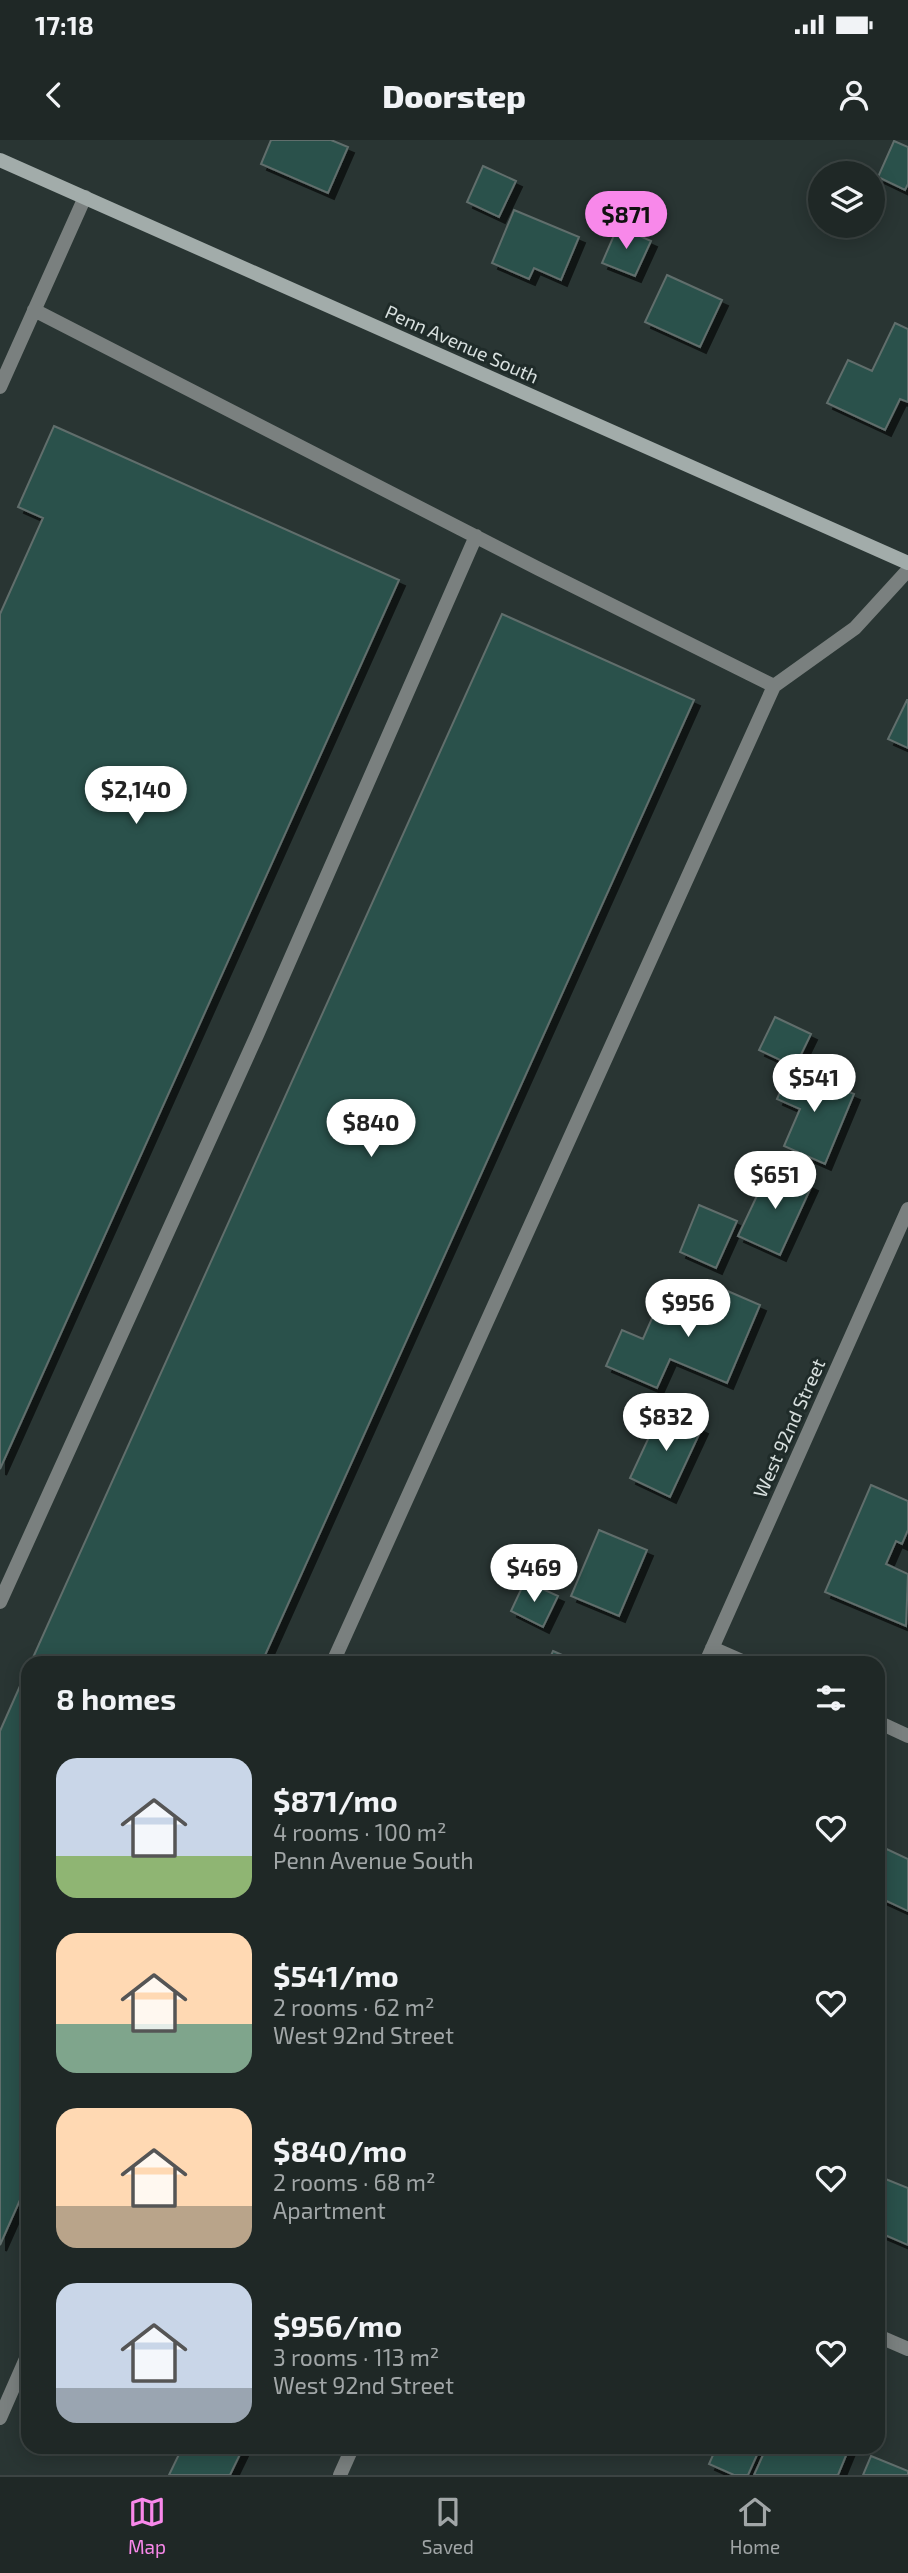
<!DOCTYPE html>
<meta charset="utf-8">
<style>
:root{--surface:#1f2826;--page:#27302e;--text:#f1f3f6;--muted:#a1a6a7;--line:#3c4443;--accent:#f888ea}
body{margin:0;font-family:"Exo 2",sans-serif;background:var(--page);color:var(--text);height:100vh;display:flex;flex-direction:column;font-size:26px;white-space:nowrap}
*{box-sizing:border-box;margin:0}
p{font-size:23px;color:var(--muted)}
.icon{flex:none;width:38px;height:38px;fill:none;stroke:currentColor;stroke-width:2;stroke-linecap:round;stroke-linejoin:round}
.map{position:relative;flex:1;overflow:hidden}
.drawer{position:absolute;left:21px;top:1516px;width:864px;height:798px;display:flex;flex-direction:column;background:var(--surface);border-radius:21px;box-shadow:0 4px 18px #0003,0 0 0 2px var(--line)}
.drawer>*{flex:none}
.tools{position:absolute;left:808px;top:21px;display:grid;gap:14px}
.tools a{display:grid;place-items:center;width:77px;height:77px;border-radius:50%;background:var(--surface);box-shadow:0 4px 18px #0003,0 0 0 2px var(--line);font-size:35px}
.price{position:absolute;translate:-50% -60px;padding:0 16px;border-radius:24px;background:#fff;color:#222;font-size:23px;line-height:46px;filter:drop-shadow(0 2px 4px #0008)}
.price::after{content:'';position:absolute;left:50%;top:42px;width:21px;height:16px;margin-left:-10px;background:inherit;clip-path:polygon(0 0,100% 0,50% 100%)}
.price.on{background:var(--accent);color:#111}
ul{padding:0;list-style:none}
li{display:flex;align-items:center;gap:21px;height:175px;padding:0 35px}
li span{display:grid;place-items:center;flex:none;width:196px;height:140px;border-radius:21px;color:#555}
li>.icon{margin-inline-start:auto}
span .icon{width:84px;height:84px;fill:#fffc;stroke-width:1}
li b{font-size:30px}
h2{display:flex;justify-content:space-between;align-items:center;height:84px;padding:0 35px;font-size:30px}
.status{display:flex;justify-content:space-between;align-items:center;height:49px;padding:0 35px;background:var(--surface);direction:ltr}
.status svg{height:19px;fill:currentColor}
header{display:flex;justify-content:space-between;align-items:center;height:91px;padding:0 35px;background:var(--surface);font-size:32px;font-weight:800}
.tab-bar{display:flex;justify-content:space-around;align-items:center;height:98px;border-top:2px solid var(--line);background:var(--surface);font-size:19px;color:var(--muted)}
.tab-bar a{display:grid;justify-items:center;gap:4px}
.tab-bar .on{color:var(--accent)}
.map>svg:first-child{display:block}
</style>
<div class="status"><b>17:18</b><svg viewBox="0 0 49 12"><path d="M0 12V9h3v3zM5 12V6h3v6zM10 12V3h3v9zM15 12V0h3v12zM26 1h20v11H26zM47 4h2v5h-2z"/></svg></div>
<header><svg class="icon" aria-label="back" viewBox="0 0 24 24"><path d="M15 5l-7 7 7 7"/></svg>Doorstep<svg class="icon" aria-label="person" viewBox="0 0 24 24"><circle cx="12" cy="8" r="4"/><path d="M4 21q1-7 8-7t8 7"/></svg></header>
<div class="map">
<svg width="908" height="2335" viewBox="0 0 908 2335">
<defs>
<filter id="shadow"><feDropShadow dx="6" dy="6" stdDeviation="0" flood-color="#0009"/></filter>
</defs>
<rect width="100%" height="100%" fill="#293533"/>
<!-- building -->
<path fill="#2a514b" stroke="#616e6c" stroke-width="2" filter="url(#shadow)" d="M271,0H331L348,7L328,53L261,24Z
M894,1L908,7V44L905,50L878,37Z
M483,26L516,41L499,77L467,62Z
M514,70L579,97L561,140L534,128L529,139L492,123Z
M618,86L651,101L635,136L602,123Z
M667,135L722,160L700,207L645,182Z
M895,183L908,189V262L900,259L885,290L827,263L848,220L872,231Z
M54,286L399,440L0,1329V474L43,378L18,367Z
M502,474L694,560L262,1522H31Z
M907,560H908V608L888,599Z
M775,877L811,894L795,927L759,910Z
M791,927L854,954L825,1024L784,1006L800,969L777,959Z
M771,1026L812,1045L780,1115L738,1096Z
M699,1065L737,1081L716,1128L680,1112Z
M709,1143L760,1165L727,1243L670,1219L657,1248L606,1226L622,1190L643,1199L660,1160L695,1175Z
M662,1269L702,1288L670,1357L630,1338Z
M871,1345L908,1361V1390L902,1404L896,1401L886,1424L908,1434L906,1486L825,1452Z
M599,1390L647,1410L619,1476L571,1456Z
M525,1441L558,1456L543,1487L511,1471Z
M553,1511L578,1522H548Z
M28,1528V2042L0,2105V1591Z
M878,1705L908,1719V1771L878,1757Z
M878,2036L908,2048V2105L878,2092Z
M183,2306H244L230,2335H169Z
M717,2306H761L748,2335H734L709,2324Z
M767,2306H850L838,2335H754Z
M871,2316L908,2331V2335H863Z"/>
<g fill="none" stroke-linecap="round" stroke-linejoin="round">
<!-- lane -->
<path stroke="#7a807f" stroke-width="14" d="M34,170L539,429L774,546L333,1522
M0,247L85,57
M774,546L855,488L908,430
M0,1462L257,895L476,396
M0,2278L28,2214"/>
<!-- street -->
<path stroke="#7a807f" stroke-width="14" d="M712,1508L744,1522
M706,1522L908,1069
M878,1582L908,1596
M878,2196L908,2209
M340,2335L353,2306"/>
<!-- secondary -->
<path stroke="#a2acaa" stroke-width="14" d="M0,20L908,423"/>
</g>
<g text-anchor="middle" stroke-width="6" stroke-linejoin="round" paint-order="stroke">
<!-- street labels -->
<g font-size="19" fill="#d8e0df" stroke="#1f2b29">
<text transform="translate(462 204) rotate(24)" y="7">Penn Avenue South</text>
<text transform="translate(789 1288) rotate(-66)" y="7">West 92nd Street</text>
</g>
</g>
</svg>
<div class="tools">
<a><svg class="icon" aria-label="layers" viewBox="0 0 24 24"><path d="M12 4l9 5-9 5-9-5zM3 14l9 5 9-5"/></svg></a>
</div>
<b class="price on" style="left:626px;top:111px">$871</b>
<b class="price" style="left:136px;top:686px">$2,140</b>
<b class="price" style="left:814px;top:974px">$541</b>
<b class="price" style="left:371px;top:1019px">$840</b>
<b class="price" style="left:775px;top:1071px">$651</b>
<b class="price" style="left:688px;top:1199px">$956</b>
<b class="price" style="left:666px;top:1313px">$832</b>
<b class="price" style="left:534px;top:1464px">$469</b>
<section class="drawer">
<h2>8 homes<svg class="icon" aria-label="filters" viewBox="0 0 24 24"><path d="M4 7h16M4 17h16"/><circle cx="9" cy="7" r="2"/><circle cx="15" cy="17" r="2"/></svg></h2>
<ul>
<li><span style="background:linear-gradient(#c9d6e8 70%,#8fb573 0)"><svg class="icon" aria-label="home" viewBox="0 0 24 24"><path d="M3 11l9-7 9 7M6 9v11h12V9"/></svg></span><div><b>$871/mo</b><p>4 rooms · 100 m²</p><p>Penn Avenue South</p></div><svg class="icon" aria-label="heart" viewBox="0 0 24 24"><path d="M12 20l-8-8c-3-5 5-10 8-4 3-6 11-1 8 4z"/></svg></li>
<li><span style="background:linear-gradient(#ffd9b3 65%,#7fa58c 0)"><svg class="icon" aria-label="home" viewBox="0 0 24 24"><path d="M3 11l9-7 9 7M6 9v11h12V9"/></svg></span><div><b>$541/mo</b><p>2 rooms · 62 m²</p><p>West 92nd Street</p></div><svg class="icon" aria-label="heart" viewBox="0 0 24 24"><path d="M12 20l-8-8c-3-5 5-10 8-4 3-6 11-1 8 4z"/></svg></li>
<li><span style="background:linear-gradient(#ffd9b3 70%,#b9a48a 0)"><svg class="icon" aria-label="home" viewBox="0 0 24 24"><path d="M3 11l9-7 9 7M6 9v11h12V9"/></svg></span><div><b>$840/mo</b><p>2 rooms · 68 m²</p><p>Apartment</p></div><svg class="icon" aria-label="heart" viewBox="0 0 24 24"><path d="M12 20l-8-8c-3-5 5-10 8-4 3-6 11-1 8 4z"/></svg></li>
<li><span style="background:linear-gradient(#c9d6e8 75%,#9aa5b1 0)"><svg class="icon" aria-label="home" viewBox="0 0 24 24"><path d="M3 11l9-7 9 7M6 9v11h12V9"/></svg></span><div><b>$956/mo</b><p>3 rooms · 113 m²</p><p>West 92nd Street</p></div><svg class="icon" aria-label="heart" viewBox="0 0 24 24"><path d="M12 20l-8-8c-3-5 5-10 8-4 3-6 11-1 8 4z"/></svg></li>
</ul>
</section>
</div>
<nav class="tab-bar">
<a class="on"><svg class="icon" aria-label="map" viewBox="0 0 24 24"><path d="M3 6l6-2 6 2 6-2v14l-6 2-6-2-6 2zM9 4v14M15 6v14"/></svg>Map</a>
<a><svg class="icon" aria-label="saved" viewBox="0 0 24 24"><path d="M7 4h10v16l-5-4-5 4z"/></svg>Saved</a>
<a><svg class="icon" aria-label="home" viewBox="0 0 24 24"><path d="M3 11l9-7 9 7M6 9v11h12V9"/></svg>Home</a>
</nav>
